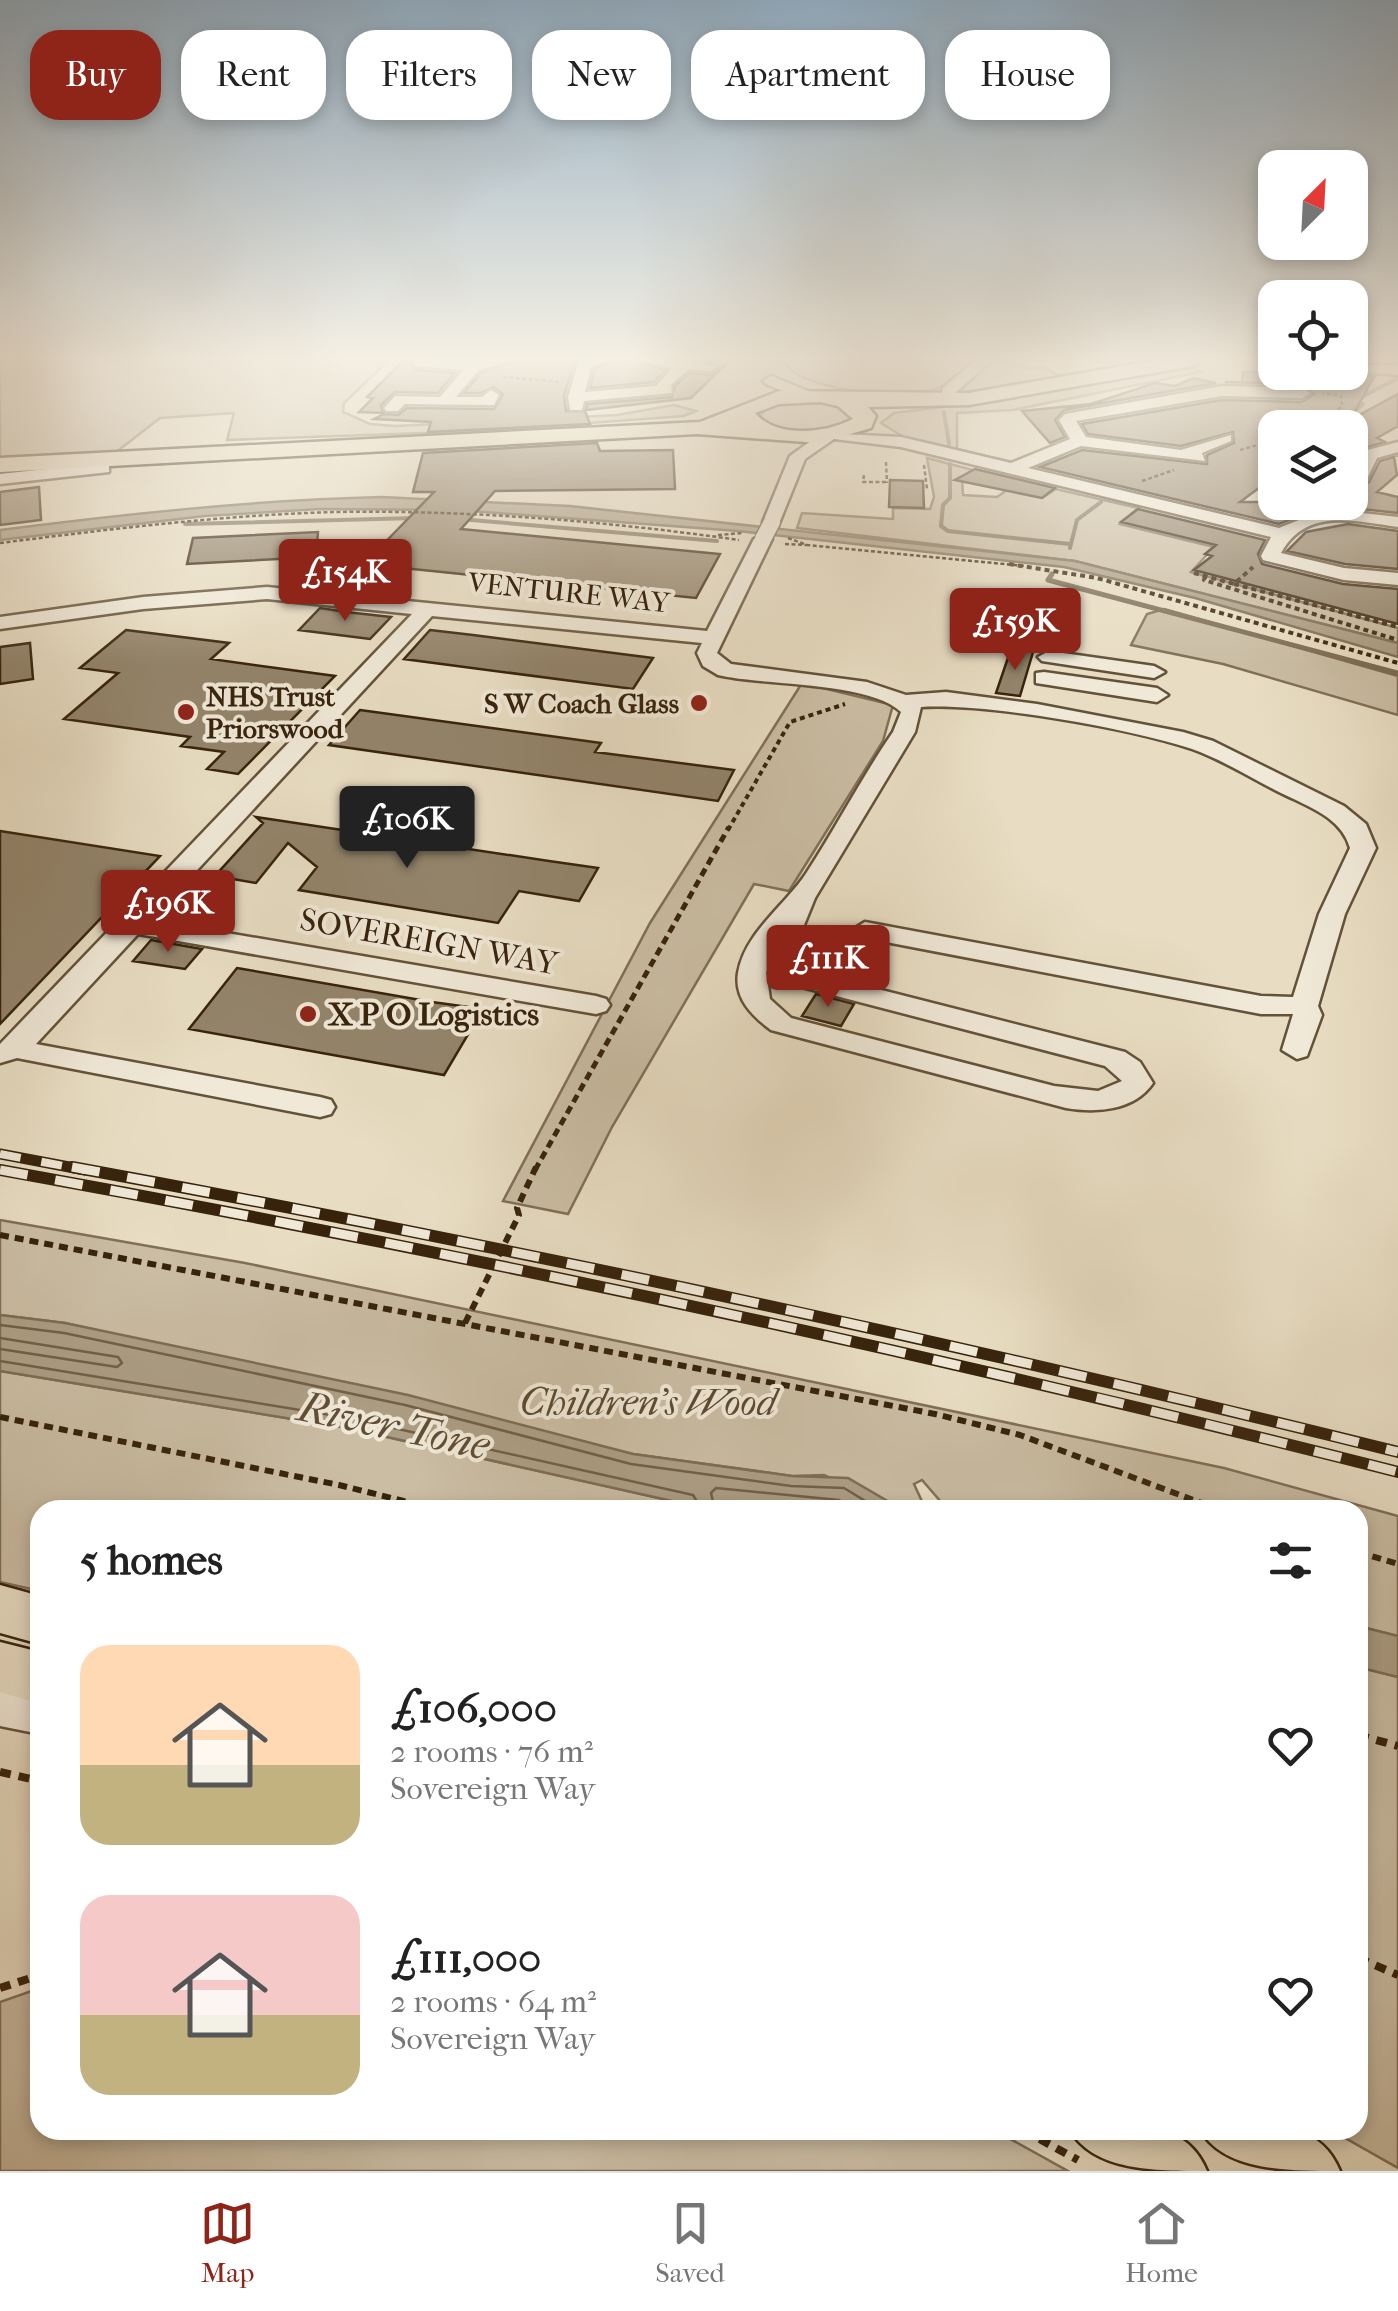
<!DOCTYPE html>
<meta charset="utf-8">
<style>
:root{--surface:#fff;--page:#f2f2f2;--text:#222;--muted:#767676;--line:#e0e0e0;--accent:#8f2418}
body{margin:0;font-family:"IM FELL French Canon",serif;background:var(--page);color:var(--text);height:100vh;display:flex;flex-direction:column;font-size:38px;white-space:nowrap}
*{box-sizing:border-box;margin:0}
p{font-size:32px;color:var(--muted)}
.icon{flex:none;width:55px;height:55px;fill:none;stroke:currentColor;stroke-width:2;stroke-linecap:round;stroke-linejoin:round}
.map{position:relative;flex:1;overflow:hidden}
.sheet{position:absolute;left:30px;top:1500px;width:1338px;height:640px;display:flex;flex-direction:column;background:var(--surface);border-radius:30px;box-shadow:0 5px 15px #0003}
.sheet>*{flex:none}
.top-card{position:absolute;left:30px;top:30px;width:1340px;height:90px;display:flex;gap:20px}
.needle{width:65px;rotate:24deg}
.buttons{position:absolute;left:1258px;top:150px;display:grid;gap:20px}
.buttons a{display:grid;place-items:center;width:110px;height:110px;border-radius:20px;background:var(--surface);box-shadow:0 5px 15px #0003;font-size:50px}
.price{position:absolute;translate:-50% -85px;padding:0 22px;border-radius:10px;background:var(--accent);color:#fff;font-size:32px;line-height:65px;filter:drop-shadow(0 2px 5px #0008)}
.price::after{content:'';position:absolute;left:50%;top:60px;width:30px;height:22px;margin-left:-15px;background:inherit;clip-path:polygon(0 0,100% 0,50% 100%)}
.price.active{background:#222;color:#fff}
ul{padding:0;list-style:none}
li{display:flex;align-items:center;gap:30px;height:250px;padding:0 50px}
li span{display:grid;place-items:center;flex:none;width:280px;height:200px;border-radius:30px;color:#555}
li>.icon{margin-inline-start:auto}
span .icon{width:120px;height:120px;fill:#fffc;stroke-width:1}
li b{font-size:42px}
h2{display:flex;justify-content:space-between;align-items:center;height:120px;padding:0 50px;font-size:42px}
.pill{padding:0 35px;border-radius:30px;background:var(--surface);box-shadow:0 5px 15px #0003;font-size:35px;line-height:90px}
.pill.active{background:var(--accent);color:#fff}
.menu{display:flex;justify-content:space-around;align-items:center;height:140px;border-top:2px solid var(--line);background:var(--surface);font-size:28px;color:var(--muted)}
.menu a{display:grid;justify-items:center;gap:5px}
.menu .active{color:var(--accent)}
.map>svg:first-child{display:block}
</style>
<div class="map">
<svg width="1398" height="2171" viewBox="0 0 1398 2171">
<rect width="100%" height="100%" fill="#e8ddc3"/>
<filter id="stains"><feTurbulence type="fractalNoise" baseFrequency=".002" numOctaves="4"/><feColorMatrix values="0 0 0 0 .2 0 0 0 0 .09 0 0 0 0 .02 0 0 0 .5 -.17"/></filter>
<radialGradient id="worn" r=".72"><stop offset=".6" stop-color="#630" stop-opacity="0"/><stop offset="1" stop-color="#630" stop-opacity=".3"/></radialGradient>
<!-- green -->
<path fill="#cabda4" stroke="#807058" stroke-width="2.5" d="M389,360L344,403L343,412L370,424L396,426L617,415L674,405L696,411L684,416L480,431L227,440L234,413L160,418L115,453L0,459V362Z
M784,360H977C963,372 949,385 931,391C902,399 795,391 784,360Z
M991,360C1008,360 1023,372 1043,367L1060,376L958,393Z
M1187,365L1201,372L1013,410L957,413V449L998,459L993,462L907,439L881,423L894,413L982,402Z
M805,400L847,409L853,419C830,440 781,434 758,418L769,405Z
M927,458L973,470L962,478L963,495L997,497L1007,490L1042,498L1056,489L1138,508L1120,524L1214,547L1191,572L1398,628V643L1075,561L797,528L802,513L893,519V508L930,509L934,497Z
M1164,609L1398,676V715L1223,664L1131,645L1147,614Z
M802,683L893,705L883,741L789,891L754,884L612,1127L568,1214L503,1201L650,923Z
M0,1220L245,1263L1224,1468L1398,1516V1636L1358,1626V1510H948L922,1480L914,1484L926,1510H903L824,1475L792,1476L633,1454L65,1323L0,1315Z
M0,1371L347,1428L712,1510H40V1591L0,1582Z
M1358,1667L1398,1677V2168L1331,2130H1358Z
M40,1988V2130H994L1068,2171H0V2002Z"/>
<!-- water -->
<path fill="#ac9e85" stroke="#7d6d55" stroke-width="2.5" d="M382,497L570,506L1075,561L1398,643V657L1195,598L1064,567L738,531L457,510L320,509L205,516L0,540V530C127,514 254,500 382,497Z
M0,1315L65,1323L408,1395L633,1454L792,1476L848,1478L903,1510H712L347,1428L0,1371Z
M1358,1626L1398,1636V1677L1358,1667Z"/>
<g fill="none" stroke-linecap="round" stroke-linejoin="round">
<!-- shore -->
<path stroke="#726048" stroke-width="2.5" d="M0,1325L64,1333L405,1405L631,1464L791,1486L844,1488L880,1510
M0,1338L118,1357L122,1363L117,1367L0,1349
M0,1361L349,1418L693,1495L702,1510
M715,1510L711,1493L716,1488L839,1500L856,1510"/>
<!-- stream-far1 -->
<path stroke="#7d6d55" stroke-width="4" d="M944,412L949,444
M1347,417L1363,404L1352,402L1398,378
M1389,455H1398
M950,464V498L943,505L941,526L948,531L1070,544
M459,519L717,541
M185,524L415,518
M1070,548L1077,520L1101,502"/>
<!-- stream -->
<path stroke="#7d6d55" stroke-width="5" d="M1052,574L1048,580L1398,673"/>
</g>
<!-- building -->
<path fill="#93846b" stroke="#37230c" stroke-width="2.5" d="M404,360L417,370L455,373L438,393L395,392L381,405L383,413L359,412L373,398L367,397Z
M516,360H575L564,396L566,411H585L590,424L428,432L431,422L374,419L384,414L398,415L407,408L494,409L503,394L493,387L481,393H464L481,373Z
M610,360H633L666,370L654,382L590,388L594,370Z
M706,360H730L691,398L586,410L587,404L672,397L675,386L689,373L710,375L721,368Z
M1350,369L1374,377L1350,420L1398,394V426L1377,438L1385,442L1361,449L1350,468V428H1275V476L1240,502H1350V493L1369,482L1380,461L1394,457L1397,475L1377,492L1398,497V513L1326,505L1279,524L1040,467L1082,450L1207,464V455L1234,443L1233,432L1181,446L1088,434L1082,424L1222,400L1302,402L1314,394L1302,384L1225,382H1242L1243,372H1350Z
M1194,378L1216,383L1064,410L1055,420L1065,437L1050,443L1022,411L1091,404L1155,383L1175,386Z
M597,443L600,451L673,450L675,489L495,491L461,529L720,554L696,598L364,564L434,492H413L423,453Z
M975,469L1055,488L1042,498L955,480Z
M890,480L923,481L924,508L889,507Z
M39,487L41,520L0,525V492Z
M1138,509L1265,540L1258,554L1262,564L1343,584L1398,589V624L1194,570L1212,556L1205,554L1216,545L1121,522Z
M1348,524L1398,531V569L1345,564L1287,551L1306,532Z
M318,532L316,557L187,564L193,538Z
M320,608L346,612L391,617L370,639L299,630Z
M126,630L229,643L211,659L335,676L238,774L207,769L224,752L181,746L190,737L64,719L118,673L80,668Z
M430,630L473,635L653,658L633,689L404,659Z
M30,643L33,679L0,684V647Z
M1011,649L1033,652L1020,696L996,693Z
M360,710L601,743L595,752L734,770L718,801L329,745Z
M256,817L549,861L598,868L579,901L519,891L498,923L299,890L317,867L288,843L256,883L215,876L263,823Z
M0,831L160,856L0,1024Z
M151,940L202,949L185,969L133,961Z
M237,968L432,1002L483,1009L444,1075L189,1029Z
M816,994L854,1004L841,1026L802,1016Z"/>
<g fill="none" stroke-linecap="round" stroke-linejoin="round">
<defs>
<path id="minor" d="M411,360H512L479,370L456,397H482L491,390L499,395L494,405L405,404L398,411H386L384,408L395,396L440,397L463,370L417,366Z
M606,360L591,367L585,392L656,386L673,368L637,360H690L717,367L710,371L688,369L671,385L672,393L584,401L582,410H570L568,397L579,361Z
M976,360H992L955,393L951,404H939L943,388Z
M1365,365H1398V375L1360,372L1358,369Z
M771,376L813,393L815,396L807,401L766,384L763,381Z
M1222,386L1302,388L1310,393L1302,398L1222,396L1076,421L1086,437L1181,450L1231,435V441L1202,453L1205,461L1081,446L1028,468L1279,528L1326,509L1398,517V527C1355,521 1306,507 1281,553L1344,568L1398,573V585L1344,580L1263,560L1261,556L1271,537L901,447L834,439L805,459L778,526L763,522L790,456L822,433L901,437L1011,463L1070,439L1059,420L1065,414Z
M1398,442V452L1377,458L1367,479L1350,489V475L1364,451Z
M103,463L109,464V472L0,484V474Z
M763,533L772,539L717,653L731,664L867,682L906,695L946,692L1037,704L1183,732L1213,741L1344,806L1366,824L1376,848L1345,914L1318,1006L1322,1015L1307,1056L1297,1059L1282,1050L1293,1014H1261L865,938L852,930L865,922L1261,996L1293,997L1319,914L1350,848C1341,817 1309,807 1281,793C1253,779 1223,760 1192,749C1129,728 986,703 921,707L915,732L815,898L789,962L795,968L1125,1052L1140,1062L1153,1083C1134,1111 1096,1113 1066,1108L771,1030C752,1016 734,998 738,973C745,932 786,905 807,872C837,826 862,777 893,732L901,712C869,681 763,686 718,675L703,666L697,653L702,643L432,616L151,920L596,996L606,999L610,1005L606,1011L596,1014L138,934L36,1044L320,1097L331,1100L335,1107L331,1114L320,1117L17,1058L0,1063V1044L412,614L267,599L143,609L0,629V617L143,597L267,587L707,631L754,539ZM766,971L775,980L1105,1066L1122,1081L1098,1091L1054,1086L791,1018L770,999Z
M1049,651L1154,666L1165,672L1154,678L1042,661L1038,657Z
M1044,672L1157,688L1168,695L1157,702L1036,683V673Z
M0,1686L40,1694V1734L0,1726Z"/>
<path id="major" d="M1156,360H1203L1193,366L969,405L868,407L876,416L871,428L819,443L697,434L0,472V458L700,422L779,391L969,393ZM820,402L838,406L853,419C826,433 777,439 755,413L779,404Z
M0,1585L40,1596V1644L0,1633Z
M0,1642L40,1652V1704L0,1692Z
M1070,2130C1124,2130 1183,2113 1207,2171C1154,2171 1094,2171 1070,2130Z
M1200,2130C1255,2130 1316,2112 1340,2171C1285,2171 1225,2171 1200,2130Z"/>
</defs>
<!-- minor casing -->
<use href="#minor" stroke="#63523a" stroke-width="5"/>
<!-- major casing -->
<use href="#major" stroke="#37230c" stroke-width="5"/>
<!-- path-far4 -->
<path stroke="#37230c" stroke-width="2.5" stroke-dasharray="4 2.5" stroke-linecap="butt" d="M503,377L562,382
M1311,428L1342,406L1341,396L1323,393
M1240,450L1275,440
M886,462L887,483
M924,465L927,489
M864,475L863,482H887
M1142,481L1174,470
M718,535L742,533
M788,538L807,545L1025,566
M0,543C111,529 223,515 335,512C471,510 605,521 739,540
M785,544L807,545"/>
<!-- path-far3 -->
<path stroke="#37230c" stroke-width="4" stroke-dasharray="5 4" stroke-linecap="butt" d="M1009,564L1097,578L1398,663
M1194,573L1234,584L1253,567
M1205,576L1204,580L1398,640
M1234,584L1398,627
M728,830L790,722L845,704"/>
<!-- path-far2 -->
<path stroke="#37230c" stroke-width="5" stroke-dasharray="8 5" stroke-linecap="butt" d="M535,1170L729,827"/>
<!-- path-far1 -->
<path stroke="#37230c" stroke-width="6" stroke-dasharray="9 6" stroke-linecap="butt" d="M0,1235L935,1414L1020,1435L1220,1510
M465,1323L519,1215L517,1208L536,1167
M0,1417L339,1485L440,1510
M1358,1552L1398,1564"/>
<!-- path -->
<path stroke="#37230c" stroke-width="8" stroke-dasharray="11 8" stroke-linecap="butt" d="M1358,1735L1398,1746
M0,1772L40,1781
M1358,1958L1398,1975
M0,1988L40,1975
M1023,2130L1078,2160"/>
<!-- minor -->
<use href="#minor" fill="#f0e9d8" fill-rule="evenodd"/>
<!-- major -->
<use href="#major" fill="#e8ddc3" fill-rule="evenodd"/>
<defs>
<path id="rail-far1" d="M0,1154L85,1170"/>
<path id="rail" d="M72,1167C517,1248 959,1343 1398,1452
M0,1170C470,1254 935,1354 1398,1472"/>
</defs>
<!-- rail-far1 casing -->
<use href="#rail-far1" stroke="#37230c" stroke-width="11"/>
<!-- rail casing -->
<use href="#rail" stroke="#37230c" stroke-width="12"/>
<!-- rail-far1 -->
<use href="#rail-far1" stroke="#f0e9d8" stroke-width="8" stroke-dasharray="21" stroke-linecap="butt"/>
<!-- rail -->
<use href="#rail" stroke="#f0e9d8" stroke-width="9" stroke-dasharray="28" stroke-linecap="butt"/>
<defs>
<path id="minor-bridge" d="M763,539L772,522"/>
</defs>
<!-- minor-bridge casing -->
<use href="#minor-bridge" stroke="#63523a" stroke-width="19" stroke-linecap="butt"/>
<!-- minor-bridge -->
<use href="#minor-bridge" stroke="#f0e9d8" stroke-width="16"/>
</g>
<!-- sky -->
<linearGradient id="sky" x2="0" y2="1"><stop stop-color="#90abc0"/><stop offset="0.54" stop-color="#f5f0e4"/><stop offset="1" stop-color="#f5f0e4" stop-opacity="0"/></linearGradient>
<rect width="1398" height="664" fill="url(#sky)"/>
<!-- markers -->
<g fill="#8f2418" stroke="#f0e9d8" stroke-width="4">
<circle cx="699" cy="703" r="10"/>
<circle cx="186" cy="712" r="10"/>
<circle cx="308" cy="1014" r="10"/>
</g>
<g text-anchor="middle" stroke-width="8" stroke-linejoin="round" paint-order="stroke">
<!-- far-street labels -->
<g font-size="28" fill="#37230c" stroke="#f0e9d8">
<text transform="translate(569 592) rotate(6)" y="10">VENTURE WAY</text>
</g>
<!-- far-poi labels -->
<g font-size="28" font-weight="bold" fill="#37230c" stroke="#f0e9d8" text-anchor="start">
<text x="206" y="706">NHS Trust<tspan x="206" dy="32">Priorswood</tspan></text>
<text x="679" y="713" text-anchor="end">S W Coach Glass</text>
</g>
<!-- street labels -->
<g font-size="32" fill="#37230c" stroke="#f0e9d8">
<text transform="translate(429 941) rotate(10)" y="11">SOVEREIGN WAY</text>
</g>
<!-- poi labels -->
<g font-size="32" font-weight="bold" fill="#37230c" stroke="#f0e9d8" text-anchor="start">
<text x="328" y="1025">X P O Logistics</text>
</g>
<!-- near-park labels -->
<g font-size="38" font-style="italic" fill="#5c4a32" stroke="#f0e9d8">
<text x="648" y="1415">Children's Wood</text>
</g>
<!-- near-water labels -->
<g font-size="42" font-style="italic" fill="#604e36" stroke="#f0e9d8">
<text transform="translate(394 1425) rotate(12)" y="15">River Tone</text>
</g>
</g>
<rect width="100%" height="100%" filter="url(#stains)"/>
<rect width="100%" height="100%" fill="url(#worn)"/>
</svg>
<div class="buttons">
<a><svg class="needle" viewBox="-14 -14 28 28"><path d="M0-13l5 13h-10z" fill="#e53935"/><path d="M0 13l5-13h-10z" fill="#767676"/></svg></a>
<a><svg class="icon" aria-label="locate" viewBox="0 0 24 24"><circle cx="12" cy="12" r="6"/><path d="M12 2v4M12 18v4M2 12h4M18 12h4"/></svg></a>
<a><svg class="icon" aria-label="layers" viewBox="0 0 24 24"><path d="M12 4l9 5-9 5-9-5zM3 14l9 5 9-5"/></svg></a>
</div>
<b class="price" style="left:345px;top:624px">£154K</b>
<b class="price" style="left:1015px;top:673px">£159K</b>
<b class="price active" style="left:407px;top:871px">£106K</b>
<b class="price" style="left:168px;top:955px">£196K</b>
<b class="price" style="left:828px;top:1010px">£111K</b>
<div class="top-card">
<a class="pill active">Buy</a>
<a class="pill">Rent</a>
<a class="pill">Filters</a>
<a class="pill">New</a>
<a class="pill">Apartment</a>
<a class="pill">House</a>
</div>
<section class="sheet">
<h2>5 homes<svg class="icon" aria-label="filters" viewBox="0 0 24 24"><path d="M4 7h16M4 17h16"/><circle cx="9" cy="7" r="2"/><circle cx="15" cy="17" r="2"/></svg></h2>
<ul>
<li><span style="background:linear-gradient(#ffd9b3 60%,#c2b280 0)"><svg class="icon" aria-label="home" viewBox="0 0 24 24"><path d="M3 11l9-7 9 7M6 9v11h12V9"/></svg></span><div><b>£106,000</b><p>2 rooms · 76 m²</p><p>Sovereign Way</p></div><svg class="icon" aria-label="heart" viewBox="0 0 24 24"><path d="M12 20l-8-8c-3-5 5-10 8-4 3-6 11-1 8 4z"/></svg></li>
<li><span style="background:linear-gradient(#f6c9c9 60%,#c2b280 0)"><svg class="icon" aria-label="home" viewBox="0 0 24 24"><path d="M3 11l9-7 9 7M6 9v11h12V9"/></svg></span><div><b>£111,000</b><p>2 rooms · 64 m²</p><p>Sovereign Way</p></div><svg class="icon" aria-label="heart" viewBox="0 0 24 24"><path d="M12 20l-8-8c-3-5 5-10 8-4 3-6 11-1 8 4z"/></svg></li>
</ul>
</section>
</div>
<nav class="menu">
<a class="active"><svg class="icon" aria-label="map" viewBox="0 0 24 24"><path d="M3 6l6-2 6 2 6-2v14l-6 2-6-2-6 2zM9 4v14M15 6v14"/></svg>Map</a>
<a><svg class="icon" aria-label="saved" viewBox="0 0 24 24"><path d="M7 4h10v16l-5-4-5 4z"/></svg>Saved</a>
<a><svg class="icon" aria-label="home" viewBox="0 0 24 24"><path d="M3 11l9-7 9 7M6 9v11h12V9"/></svg>Home</a>
</nav>
